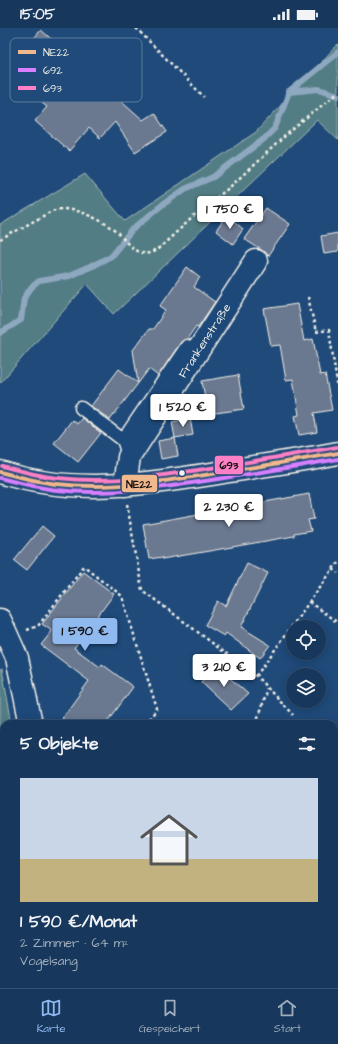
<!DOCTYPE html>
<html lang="de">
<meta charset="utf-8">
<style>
:root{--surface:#17385c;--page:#203f62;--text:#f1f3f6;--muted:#9eacbb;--line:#365272;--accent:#90b9f0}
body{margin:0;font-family:"Architects Daughter",sans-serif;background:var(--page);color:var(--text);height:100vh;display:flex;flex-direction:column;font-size:15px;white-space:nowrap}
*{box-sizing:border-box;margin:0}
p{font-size:13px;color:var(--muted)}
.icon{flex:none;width:22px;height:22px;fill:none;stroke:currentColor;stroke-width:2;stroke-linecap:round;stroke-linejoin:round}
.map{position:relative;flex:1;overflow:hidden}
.details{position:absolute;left:0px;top:692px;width:338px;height:268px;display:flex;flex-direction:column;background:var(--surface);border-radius:12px 12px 0 0;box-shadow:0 2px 10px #0003,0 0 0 1px var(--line)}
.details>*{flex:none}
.buttons{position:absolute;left:286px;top:592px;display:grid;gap:8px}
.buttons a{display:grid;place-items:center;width:40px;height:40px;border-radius:50%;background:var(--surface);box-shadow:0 2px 10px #0003,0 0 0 1px var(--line);font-size:20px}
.price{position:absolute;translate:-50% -34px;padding:0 9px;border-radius:4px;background:#fff;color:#222;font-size:13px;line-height:26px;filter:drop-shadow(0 1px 2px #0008)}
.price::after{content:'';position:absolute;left:50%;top:24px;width:12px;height:9px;margin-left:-6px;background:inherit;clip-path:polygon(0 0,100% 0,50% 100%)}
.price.selected{background:var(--accent);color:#111}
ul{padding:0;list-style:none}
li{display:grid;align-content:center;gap:8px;height:212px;padding:0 20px}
li span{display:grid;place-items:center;height:124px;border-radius:0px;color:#555}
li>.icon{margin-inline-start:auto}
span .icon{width:72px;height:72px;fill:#fffc;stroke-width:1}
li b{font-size:17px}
h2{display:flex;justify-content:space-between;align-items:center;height:48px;padding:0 20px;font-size:17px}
.status{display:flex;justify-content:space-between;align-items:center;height:28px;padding:0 20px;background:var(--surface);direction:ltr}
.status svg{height:11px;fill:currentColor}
.tabs{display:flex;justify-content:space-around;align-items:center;height:56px;border-top:1px solid var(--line);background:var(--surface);font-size:11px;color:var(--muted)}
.tabs a{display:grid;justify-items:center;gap:2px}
.tabs .selected{color:var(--accent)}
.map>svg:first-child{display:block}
</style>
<div class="status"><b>15:05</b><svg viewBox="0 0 49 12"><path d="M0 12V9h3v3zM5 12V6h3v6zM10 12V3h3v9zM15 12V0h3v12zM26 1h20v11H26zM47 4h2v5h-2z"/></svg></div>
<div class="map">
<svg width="338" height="960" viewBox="0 0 338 960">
<rect width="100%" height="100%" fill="#1f4a7a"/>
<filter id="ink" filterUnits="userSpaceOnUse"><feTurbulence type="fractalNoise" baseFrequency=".025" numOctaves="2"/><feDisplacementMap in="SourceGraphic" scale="8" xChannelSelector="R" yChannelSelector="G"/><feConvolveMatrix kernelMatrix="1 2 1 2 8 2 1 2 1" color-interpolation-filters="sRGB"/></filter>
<g filter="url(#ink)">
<!-- green -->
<path fill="#537d84" stroke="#a4b7b6" d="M338,16V112L317,92L114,286L87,256L0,355V197L85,146L125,193L256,104Z
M2,641L12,696H4V782L0,781V642Z"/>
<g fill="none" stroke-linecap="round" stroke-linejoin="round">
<!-- stream -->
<path stroke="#8ea8c0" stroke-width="6" d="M289,64L319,61L338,67
M0,305L21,292L24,270L31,260L39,253L69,248L90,239L111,228L134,200L162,177L185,161L213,149L264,111L275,100L289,64L338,24"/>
</g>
<!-- building -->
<path fill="#6b7890" stroke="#f4f1e8" d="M41,2L57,16V15L143,92L154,85L167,104L135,124L115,94L100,110L89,100L69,123L35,93L47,79L42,75L62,52L41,33L43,31L28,17Z
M266,180L290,196L268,228L263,223L244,211Z
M227,187L243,201L233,216L216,203Z
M338,205V224L324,226L321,208Z
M187,239L200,249L194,259L215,274L198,299L196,298L187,311L181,314L158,348L149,341L110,392L91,378L119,341L138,355L133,322L149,301H153L166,282L160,278Z
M297,276L304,313L313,311L320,347L325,346L332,382L314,385L317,404L299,407L295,388L299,387L293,351L286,352L280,317L271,318L264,281Z
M238,347L244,381L208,386L202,353Z
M82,390L101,405L78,434L54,415L72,392L77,396Z
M190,390L193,407L175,410L172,394Z
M175,410L178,428L161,431L158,413Z
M309,466L314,491L308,492L311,503L294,506V508L215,522L162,531V529L149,531L143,496Z
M42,498L54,508L27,542L14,532Z
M247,535L268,545L241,599L270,617L260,630L226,605L224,608L205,597L218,573L226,578Z
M83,543L114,566L74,620L100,639L102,636L133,659L106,696H70L62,690L89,653L41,617L52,603L42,596Z
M216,638L248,666L231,682L201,654Z"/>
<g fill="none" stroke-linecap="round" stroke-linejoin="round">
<defs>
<path id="lane" d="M81,380L123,412
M129,429L123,412L187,318"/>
<g id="street">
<path id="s1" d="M125,457L129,429L256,233"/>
<path d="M0,592L17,630L31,696"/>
<path d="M334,753L338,756"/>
<path d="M159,956L164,960"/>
<path d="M83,960V956"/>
</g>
<path id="secondary" d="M0,444C75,469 154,455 230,443C266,437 302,432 338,425"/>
</defs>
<!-- lane casing -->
<use href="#lane" stroke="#f4f1e8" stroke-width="15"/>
<!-- street casing -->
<use href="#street" stroke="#f4f1e8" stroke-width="25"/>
<!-- secondary casing -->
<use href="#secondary" stroke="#f4f1e8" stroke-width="25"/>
<!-- path -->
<path stroke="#f4f1e8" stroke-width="2.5" stroke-dasharray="3 3" stroke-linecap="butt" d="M136,0L204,69
M0,212L52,183C55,182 58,181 61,181C77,180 107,194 118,205C124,211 131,221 139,224C146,227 151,225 157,222L192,190L231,158L286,107L338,64
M308,269L316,304L329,302L338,362
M127,476L142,562L256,648L293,687
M333,541L338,545
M309,574L338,595
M27,602L38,598L84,538L122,568L157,681L145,696
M256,648L338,534
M256,696L267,660
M334,721L338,715
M334,787L338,781
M334,874L338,869
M334,954L338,957"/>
<!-- lane -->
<use href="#lane" stroke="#1f4a7a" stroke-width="12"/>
<!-- street -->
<use href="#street" stroke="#1f4a7a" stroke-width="22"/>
<!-- secondary -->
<use href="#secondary" stroke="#1f4a7a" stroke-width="22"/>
<defs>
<path id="bus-1" d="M0,444C19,449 37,454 57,456C112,462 169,453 224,444C262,438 300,432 338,425"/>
<path id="bus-2" d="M0,450C19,455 37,460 57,462C113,468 169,459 224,450C262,444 300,438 338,431"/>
<path id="bus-3" d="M2,438C20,443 39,448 58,450C113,456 169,447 223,438C261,432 299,426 337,419"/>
</defs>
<!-- bus-1 casing -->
<use href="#bus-1" stroke="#1f4a7a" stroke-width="7"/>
<!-- bus-2 casing -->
<use href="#bus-2" stroke="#1f4a7a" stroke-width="7"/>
<!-- bus-3 casing -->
<use href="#bus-3" stroke="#1f4a7a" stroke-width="7"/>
<!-- bus-1 -->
<use href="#bus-1" stroke="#f1b78d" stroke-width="4"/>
<!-- bus-2 -->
<use href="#bus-2" stroke="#d880ff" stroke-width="4"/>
<!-- bus-3 -->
<use href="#bus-3" stroke="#ff80c5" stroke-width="4"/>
</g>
</g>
<!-- markers -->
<circle fill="#f4f1e8" stroke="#1f4a7a" stroke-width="1.5" cx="182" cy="445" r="3.5"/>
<g text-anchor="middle" stroke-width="3" stroke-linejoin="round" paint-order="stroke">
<!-- street labels -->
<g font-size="12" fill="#f4f1e8" stroke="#1f4a7a">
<text dy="4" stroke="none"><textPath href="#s1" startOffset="167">Frankenstraße</textPath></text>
</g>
</g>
<!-- legend -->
<rect x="10" y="10" width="132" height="64" rx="6" fill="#1f4a7a" stroke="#5f7c9b" stroke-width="1"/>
<rect x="18" y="22" width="18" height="4" fill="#f1b78d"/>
<rect x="18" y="40" width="18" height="4" fill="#d880ff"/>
<rect x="18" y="58" width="18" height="4" fill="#ff80c5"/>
<g font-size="11" fill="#f4f1e8">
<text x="43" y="28">NE22</text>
<text x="43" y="46">692</text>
<text x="43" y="64">693</text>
</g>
<g stroke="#1f4a7a" stroke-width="1.5">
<rect x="214" y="427" width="30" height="20" rx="4" fill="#ff80c5"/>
<rect x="121" y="446" width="37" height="19" rx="4" fill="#f1b78d"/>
</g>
<g font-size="11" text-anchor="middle" font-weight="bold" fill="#111">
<text x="229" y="441">693</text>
<text x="139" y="460">NE22</text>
</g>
</svg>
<div class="buttons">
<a><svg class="icon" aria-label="locate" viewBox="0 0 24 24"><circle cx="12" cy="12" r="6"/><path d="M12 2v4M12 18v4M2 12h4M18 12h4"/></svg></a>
<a><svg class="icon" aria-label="layers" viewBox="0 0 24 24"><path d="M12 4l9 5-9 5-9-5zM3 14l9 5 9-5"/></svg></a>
</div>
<b class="price" style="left:230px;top:202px">1 750 €</b>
<b class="price" style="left:183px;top:400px">1 520 €</b>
<b class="price" style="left:229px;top:500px">2 230 €</b>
<b class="price selected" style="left:85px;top:624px">1 590 €</b>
<b class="price" style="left:224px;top:660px">3 210 €</b>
<section class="details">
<h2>5 Objekte<svg class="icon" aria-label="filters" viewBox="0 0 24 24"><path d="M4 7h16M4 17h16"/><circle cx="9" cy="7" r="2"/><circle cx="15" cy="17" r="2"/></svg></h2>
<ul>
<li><span style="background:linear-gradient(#c9d6e8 65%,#c2b280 0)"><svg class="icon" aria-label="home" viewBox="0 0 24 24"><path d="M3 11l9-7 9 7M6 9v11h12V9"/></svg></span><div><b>1 590 €/Monat</b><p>2 Zimmer · 64 m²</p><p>Vogelsang</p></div></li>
</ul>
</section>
</div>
<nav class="tabs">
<a class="selected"><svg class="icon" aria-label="map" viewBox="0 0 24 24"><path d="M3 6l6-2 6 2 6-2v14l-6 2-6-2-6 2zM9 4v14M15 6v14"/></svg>Karte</a>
<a><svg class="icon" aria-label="saved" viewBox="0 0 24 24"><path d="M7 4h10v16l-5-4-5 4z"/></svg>Gespeichert</a>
<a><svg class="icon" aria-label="home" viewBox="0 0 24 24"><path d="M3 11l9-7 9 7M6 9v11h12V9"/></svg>Start</a>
</nav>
